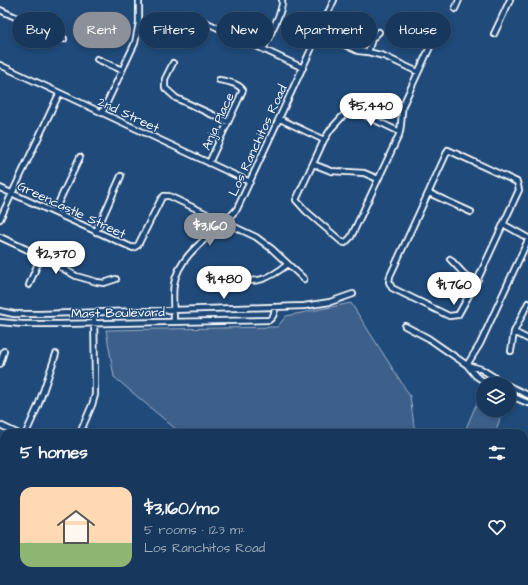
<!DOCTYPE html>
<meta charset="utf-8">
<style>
:root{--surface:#17385c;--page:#203f62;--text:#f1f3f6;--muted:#9eacbb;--line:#365272;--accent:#8c9099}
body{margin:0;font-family:"Architects Daughter",sans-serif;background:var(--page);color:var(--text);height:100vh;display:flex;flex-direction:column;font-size:15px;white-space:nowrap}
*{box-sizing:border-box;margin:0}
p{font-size:13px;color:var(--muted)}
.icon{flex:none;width:22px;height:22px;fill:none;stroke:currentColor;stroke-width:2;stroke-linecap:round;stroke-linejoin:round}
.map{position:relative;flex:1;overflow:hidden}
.drawer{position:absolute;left:0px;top:429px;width:528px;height:156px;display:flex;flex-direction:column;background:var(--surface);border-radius:12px 12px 0 0;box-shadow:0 2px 6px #0003,0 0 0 1px var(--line)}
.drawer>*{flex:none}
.banner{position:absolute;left:12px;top:12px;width:504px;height:36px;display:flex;gap:8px}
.controls{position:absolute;left:476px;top:377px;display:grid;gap:8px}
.controls a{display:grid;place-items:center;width:40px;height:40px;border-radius:50%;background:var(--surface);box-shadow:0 2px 6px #0003,0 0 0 1px var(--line);font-size:20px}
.price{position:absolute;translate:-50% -34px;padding:0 9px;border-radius:14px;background:#fff;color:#222;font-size:13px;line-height:26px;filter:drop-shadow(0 1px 2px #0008)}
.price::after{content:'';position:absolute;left:50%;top:24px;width:12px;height:9px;margin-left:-6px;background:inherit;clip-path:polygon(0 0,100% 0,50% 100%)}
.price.selected{background:var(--accent);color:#fff}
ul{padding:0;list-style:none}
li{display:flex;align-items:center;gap:12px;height:100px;padding:0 20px}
li span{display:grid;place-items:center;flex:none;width:112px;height:80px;border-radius:12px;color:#555}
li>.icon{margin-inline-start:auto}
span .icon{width:48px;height:48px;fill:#fffc;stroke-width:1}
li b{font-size:17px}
h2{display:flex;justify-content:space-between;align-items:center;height:48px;padding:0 20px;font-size:17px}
.tag{padding:0 14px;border-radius:18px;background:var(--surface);box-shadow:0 2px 6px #0003,0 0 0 1px var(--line);font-size:14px;line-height:36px}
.tag.selected{background:var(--accent);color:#fff}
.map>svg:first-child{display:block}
</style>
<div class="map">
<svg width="528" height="585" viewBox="0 0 528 585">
<rect width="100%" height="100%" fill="#1f4a7a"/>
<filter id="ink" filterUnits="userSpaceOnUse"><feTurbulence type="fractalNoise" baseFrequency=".025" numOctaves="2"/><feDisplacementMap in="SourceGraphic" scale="8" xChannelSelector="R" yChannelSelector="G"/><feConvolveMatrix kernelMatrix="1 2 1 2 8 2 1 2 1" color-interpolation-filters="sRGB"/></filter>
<g filter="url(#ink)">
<!-- green -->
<path fill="#3c618b" stroke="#9eb0c5" d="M351,303L410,396L415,433H178V431L114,377L106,330L277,327L286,316Z
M478,400L483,402V410H497L502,413L495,433H464Z
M4,525V578L0,576V534Z
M524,554L528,556V585H150L148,581H524Z"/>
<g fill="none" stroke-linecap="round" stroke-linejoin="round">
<defs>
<path id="minor" d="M455,9L459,0
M0,10L64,39
M199,19L303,68
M319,33L358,51L368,52L384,56L418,72
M494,34L510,0
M263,49C268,38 284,10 282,0
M368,52L372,39L379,32
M97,59L122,70
M173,63L165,79V88L176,98L228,122
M0,65L250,182
M102,113L135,43L139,23V0
M280,119L324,140
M400,132L350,108L331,129L324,140L296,200L306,211L342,242L345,243L351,237L399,135C402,125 401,115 403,105L430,47
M448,150L517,182L519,190L477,281L458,315L449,316L392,288L389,282L390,276Z
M209,163L243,90C238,83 227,81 219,80
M313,164L331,171L364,173L378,179
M0,188L133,248L138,245L161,199L164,196H169L256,237L272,249L304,279
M429,193L471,212
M54,212L80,157
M0,219L59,94
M503,224L528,238
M96,232L121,176
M0,237L41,256L76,276L97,282L104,283L116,279
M450,259L465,275L477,281
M231,279C256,284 268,280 288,264
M29,285L41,256
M0,311L14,314H41L304,306L330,302L353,294
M0,322L22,324H59L269,320C274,317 275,313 275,307
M174,322C174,310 172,296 174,284C180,251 217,233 237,209L334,0
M405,326L428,338L467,365L481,369L505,384
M514,332L528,339
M511,351L514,332L528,303
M0,364L4,351
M467,365L480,344L528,240
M467,365L476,376L488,384
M509,386L528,395
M509,395L528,403
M0,425L17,433
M26,433L38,406L56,354
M80,433L92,405L95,395V379L94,313
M50,585L51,581
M99,585L101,581"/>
</defs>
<!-- minor casing -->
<use href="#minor" stroke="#fff" stroke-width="8"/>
<!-- minor -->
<use href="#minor" stroke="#1f4a7a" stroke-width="4.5"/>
</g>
</g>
<g text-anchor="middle" stroke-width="3" stroke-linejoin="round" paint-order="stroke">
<!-- street labels -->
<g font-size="13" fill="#fff" stroke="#1f4a7a">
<text transform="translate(129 114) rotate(25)" y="5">2nd Street</text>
<text transform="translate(217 121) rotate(-66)" y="5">Anja Place</text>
<text transform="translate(257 140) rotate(-65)" y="5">Los Ranchitos Road</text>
<text transform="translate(72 209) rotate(25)" y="5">Greencastle Street</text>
<text transform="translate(118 312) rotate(-1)" y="5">Mast Boulevard</text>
</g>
</g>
</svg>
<div class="controls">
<a><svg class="icon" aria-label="layers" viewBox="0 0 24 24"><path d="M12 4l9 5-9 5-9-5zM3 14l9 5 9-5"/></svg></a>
</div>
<b class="price" style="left:371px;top:127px">$5,440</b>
<b class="price selected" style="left:210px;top:247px">$3,160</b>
<b class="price" style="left:56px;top:275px">$2,370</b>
<b class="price" style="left:224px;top:300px">$1,480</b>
<b class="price" style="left:454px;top:306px">$1,760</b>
<div class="banner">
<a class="tag">Buy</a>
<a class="tag selected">Rent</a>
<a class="tag">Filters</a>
<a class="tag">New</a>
<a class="tag">Apartment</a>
<a class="tag">House</a>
</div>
<section class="drawer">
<h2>5 homes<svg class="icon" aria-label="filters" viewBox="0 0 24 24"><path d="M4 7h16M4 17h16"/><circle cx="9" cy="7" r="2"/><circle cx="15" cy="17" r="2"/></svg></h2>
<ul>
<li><span style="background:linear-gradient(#ffd9b3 70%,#8fb573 0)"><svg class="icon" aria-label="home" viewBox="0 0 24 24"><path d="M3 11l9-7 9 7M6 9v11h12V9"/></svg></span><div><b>$3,160/mo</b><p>5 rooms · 123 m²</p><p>Los Ranchitos Road</p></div><svg class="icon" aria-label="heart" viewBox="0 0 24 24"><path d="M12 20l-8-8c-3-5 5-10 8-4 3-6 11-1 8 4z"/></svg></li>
</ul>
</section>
</div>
